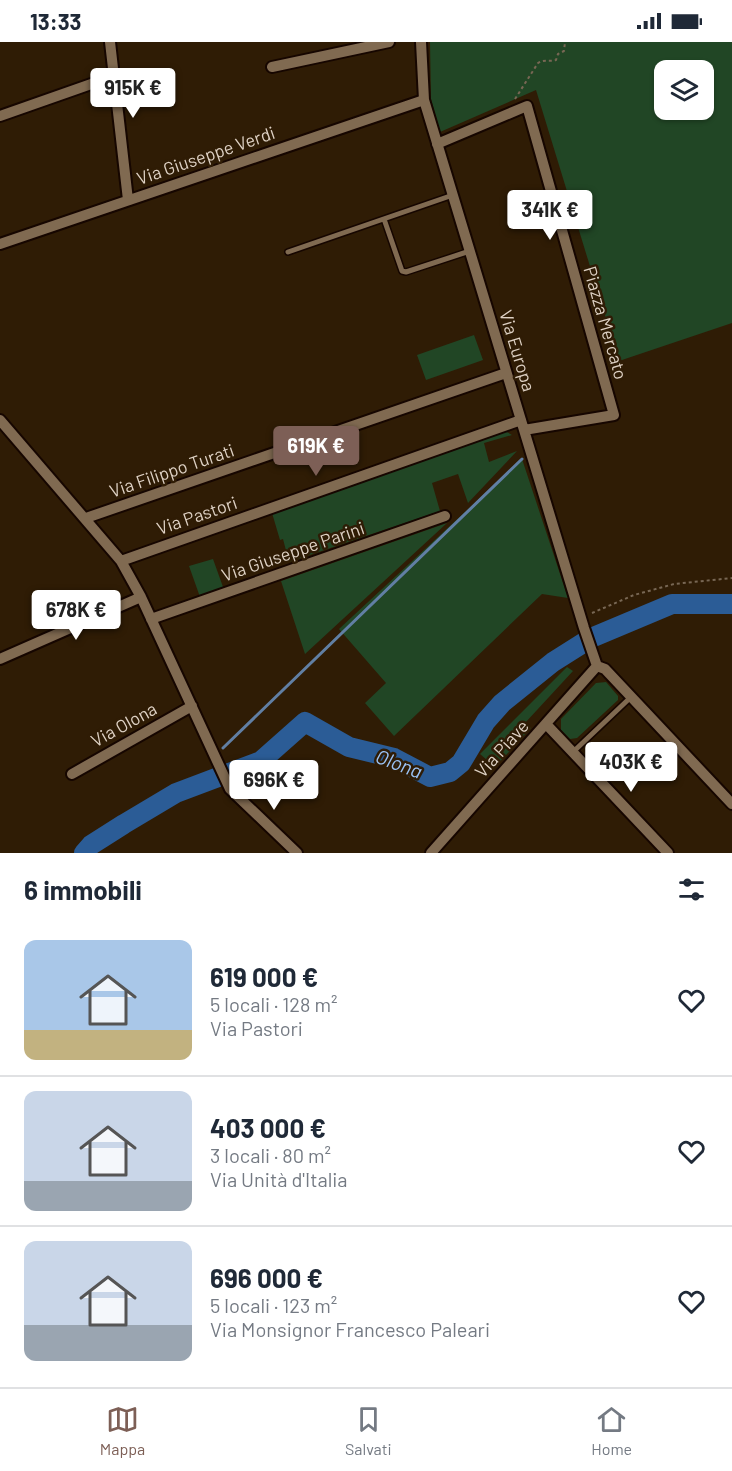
<!DOCTYPE html>
<html lang="it">
<meta charset="utf-8">
<style>
:root{--surface:#fff;--page:#f2f2f3;--text:#1f2937;--muted:#747a83;--line:#e0e1e3;--accent:#7d5f56}
body{margin:0;font-family:Barlow,sans-serif;background:var(--page);color:var(--text);height:100vh;display:flex;flex-direction:column;font-size:22px;white-space:nowrap}
*{box-sizing:border-box;margin:0}
p{font-size:20px;color:var(--muted)}
.icon{flex:none;width:33px;height:33px;fill:none;stroke:currentColor;stroke-width:2;stroke-linecap:round;stroke-linejoin:round}
.map{position:relative;height:811px;overflow:hidden}
.panel{display:flex;flex-direction:column;background:var(--surface);flex:1}
.panel>*{flex:none}
.controls{position:absolute;left:654px;top:18px;display:grid;gap:12px}
.controls a{display:grid;place-items:center;width:60px;height:60px;border-radius:12px;background:var(--surface);box-shadow:0 2px 4px #0004;font-size:30px}
.price{position:absolute;translate:-50% -51px;padding:0 14px;border-radius:6px;background:#fff;color:#222;font-size:20px;line-height:39px;filter:drop-shadow(0 2px 3px #0008)}
.price::after{content:'';position:absolute;left:50%;top:36px;width:18px;height:14px;margin-left:-9px;background:inherit;clip-path:polygon(0 0,100% 0,50% 100%)}
.price.on{background:var(--accent);color:#fff}
ul{padding:0;list-style:none}
li{display:flex;align-items:center;gap:18px;height:150px;padding:0 24px}
li+li{border-top:2px solid var(--line)}
li span{display:grid;place-items:center;flex:none;width:168px;height:120px;border-radius:12px;color:#555}
li>.icon{margin-inline-start:auto}
span .icon{width:72px;height:72px;fill:#fffc;stroke-width:1}
li b{font-size:26px}
h2{display:flex;justify-content:space-between;align-items:center;height:72px;padding:0 24px;font-size:26px}
.status{display:flex;justify-content:space-between;align-items:center;height:42px;padding:0 30px;background:var(--surface);direction:ltr}
.status svg{height:16px;fill:currentColor}
.tabs{display:flex;justify-content:space-around;align-items:center;height:84px;border-top:2px solid var(--line);background:var(--surface);font-size:16px;color:var(--muted)}
.tabs a{display:grid;justify-items:center;gap:3px}
.tabs .on{color:var(--accent)}
.map>svg:first-child{display:block}
</style>
<div class="status"><b>13:33</b><svg viewBox="0 0 49 12"><path d="M0 12V9h3v3zM5 12V6h3v6zM10 12V3h3v9zM15 12V0h3v12zM26 1h20v11H26zM47 4h2v5h-2z"/></svg></div>
<div class="map">
<svg width="732" height="811" viewBox="0 0 732 811">
<rect width="100%" height="100%" fill="#2f1c05"/>
<!-- green -->
<path fill="#214625" fill-rule="evenodd" d="M430,0H732V281L619,319L536,48L440,90L431,57ZM664,28H704V68H664Z
M474,293L483,318L426,338L417,313Z
M505,389L512,393L484,401L489,420L517,409L468,461L458,432L432,441L440,469L289,520L283,497L280,498L272,471L356,443Z
M522,417L568,556L542,552L394,694L365,661L386,641L339,587Z
M447,481L305,612L281,539Z
M213,517L223,545L200,555L189,524Z
M567,625L573,629L525,681L531,686L495,725L480,712Z
M606,640L618,654V658L577,696L570,697L561,688V677L596,641Z"/>
<g fill="none" stroke-linecap="round" stroke-linejoin="round">
<!-- stream -->
<path stroke="#617fa4" stroke-width="3" d="M223,706L522,417"/>
<!-- river -->
<path stroke="#2b5c96" stroke-width="20" d="M84,811L91,803L124,782L176,751L261,719L305,680L349,705L394,716L430,735L450,730L461,721L486,679L502,661L553,620L591,596L672,562H732"/>
<defs>
<path id="lane" d="M384,177L402,229L406,230L470,209
M288,210L453,153
M573,710L631,655"/>
<path id="street" d="M110,0L128,158
M421,0L424,58L584,586L597,624
M272,25L389,0
M0,74L114,34
M437,102L527,64L614,373L524,388
M0,202L424,58
M0,378L121,519L141,555L230,747L297,811
M86,476L506,331
M121,519L521,378
M151,577L445,474
M0,617L141,555
M597,624L605,627L732,762
M547,683L668,811
M72,732L192,664
M431,811L597,624"/>
</defs>
<!-- lane casing -->
<use href="#lane" stroke="#160600" stroke-width="8"/>
<!-- street casing -->
<use href="#street" stroke="#160600" stroke-width="14"/>
<!-- path -->
<path stroke="#786754" stroke-width="2" stroke-dasharray="3 3" stroke-linecap="butt" d="M515,57L538,21C544,17 549,20 556,18L558,12L564,9L565,0
M592,571L634,553L674,542L732,536"/>
<!-- lane -->
<use href="#lane" stroke="#806a51" stroke-width="5"/>
<!-- street -->
<use href="#street" stroke="#806a51" stroke-width="10"/>
</g>
<g text-anchor="middle" stroke-width="5" stroke-linejoin="round" paint-order="stroke">
<!-- street labels -->
<g font-size="18" fill="#ded1c4" stroke="#2f1c05">
<text transform="translate(206 114) rotate(-19)" y="6">Via Giuseppe Verdi</text>
<text transform="translate(605 281) rotate(74)" y="6">Piazza Mercato</text>
<text transform="translate(517 309) rotate(73)" y="6">Via Europa</text>
<text transform="translate(172 429) rotate(-19)" y="6">Via Filippo Turati</text>
<text transform="translate(197 474) rotate(-19)" y="6">Via Pastori</text>
<text transform="translate(293 510) rotate(-19)" y="6">Via Giuseppe Parini</text>
<text transform="translate(124 683) rotate(-29)" y="6">Via Olona</text>
<text transform="translate(502 707) rotate(-48)" y="6">Via Piave</text>
</g>
<!-- water labels -->
<g font-size="20" font-style="italic" fill="#9bc3f5" stroke="#2f1c05">
<text transform="translate(399 722) rotate(21)" y="7">Olona</text>
</g>
</g>
</svg>
<div class="controls">
<a><svg class="icon" aria-label="layers" viewBox="0 0 24 24"><path d="M12 4l9 5-9 5-9-5zM3 14l9 5 9-5"/></svg></a>
</div>
<b class="price" style="left:133px;top:77px">915K €</b>
<b class="price" style="left:550px;top:199px">341K €</b>
<b class="price on" style="left:316px;top:435px">619K €</b>
<b class="price" style="left:76px;top:599px">678K €</b>
<b class="price" style="left:631px;top:751px">403K €</b>
<b class="price" style="left:274px;top:769px">696K €</b>
</div>
<section class="panel">
<h2>6 immobili<svg class="icon" aria-label="filters" viewBox="0 0 24 24"><path d="M4 7h16M4 17h16"/><circle cx="9" cy="7" r="2"/><circle cx="15" cy="17" r="2"/></svg></h2>
<ul>
<li><span style="background:linear-gradient(#a9c7e8 75%,#c2b280 0)"><svg class="icon" aria-label="home" viewBox="0 0 24 24"><path d="M3 11l9-7 9 7M6 9v11h12V9"/></svg></span><div><b>619 000 €</b><p>5 locali · 128 m²</p><p>Via Pastori</p></div><svg class="icon" aria-label="heart" viewBox="0 0 24 24"><path d="M12 20l-8-8c-3-5 5-10 8-4 3-6 11-1 8 4z"/></svg></li>
<li><span style="background:linear-gradient(#c9d6e8 75%,#9aa5b1 0)"><svg class="icon" aria-label="home" viewBox="0 0 24 24"><path d="M3 11l9-7 9 7M6 9v11h12V9"/></svg></span><div><b>403 000 €</b><p>3 locali · 80 m²</p><p>Via Unità d'Italia</p></div><svg class="icon" aria-label="heart" viewBox="0 0 24 24"><path d="M12 20l-8-8c-3-5 5-10 8-4 3-6 11-1 8 4z"/></svg></li>
<li><span style="background:linear-gradient(#c9d6e8 70%,#9aa5b1 0)"><svg class="icon" aria-label="home" viewBox="0 0 24 24"><path d="M3 11l9-7 9 7M6 9v11h12V9"/></svg></span><div><b>696 000 €</b><p>5 locali · 123 m²</p><p>Via Monsignor Francesco Paleari</p></div><svg class="icon" aria-label="heart" viewBox="0 0 24 24"><path d="M12 20l-8-8c-3-5 5-10 8-4 3-6 11-1 8 4z"/></svg></li>
</ul>
</section>
<nav class="tabs">
<a class="on"><svg class="icon" aria-label="map" viewBox="0 0 24 24"><path d="M3 6l6-2 6 2 6-2v14l-6 2-6-2-6 2zM9 4v14M15 6v14"/></svg>Mappa</a>
<a><svg class="icon" aria-label="saved" viewBox="0 0 24 24"><path d="M7 4h10v16l-5-4-5 4z"/></svg>Salvati</a>
<a><svg class="icon" aria-label="home" viewBox="0 0 24 24"><path d="M3 11l9-7 9 7M6 9v11h12V9"/></svg>Home</a>
</nav>
